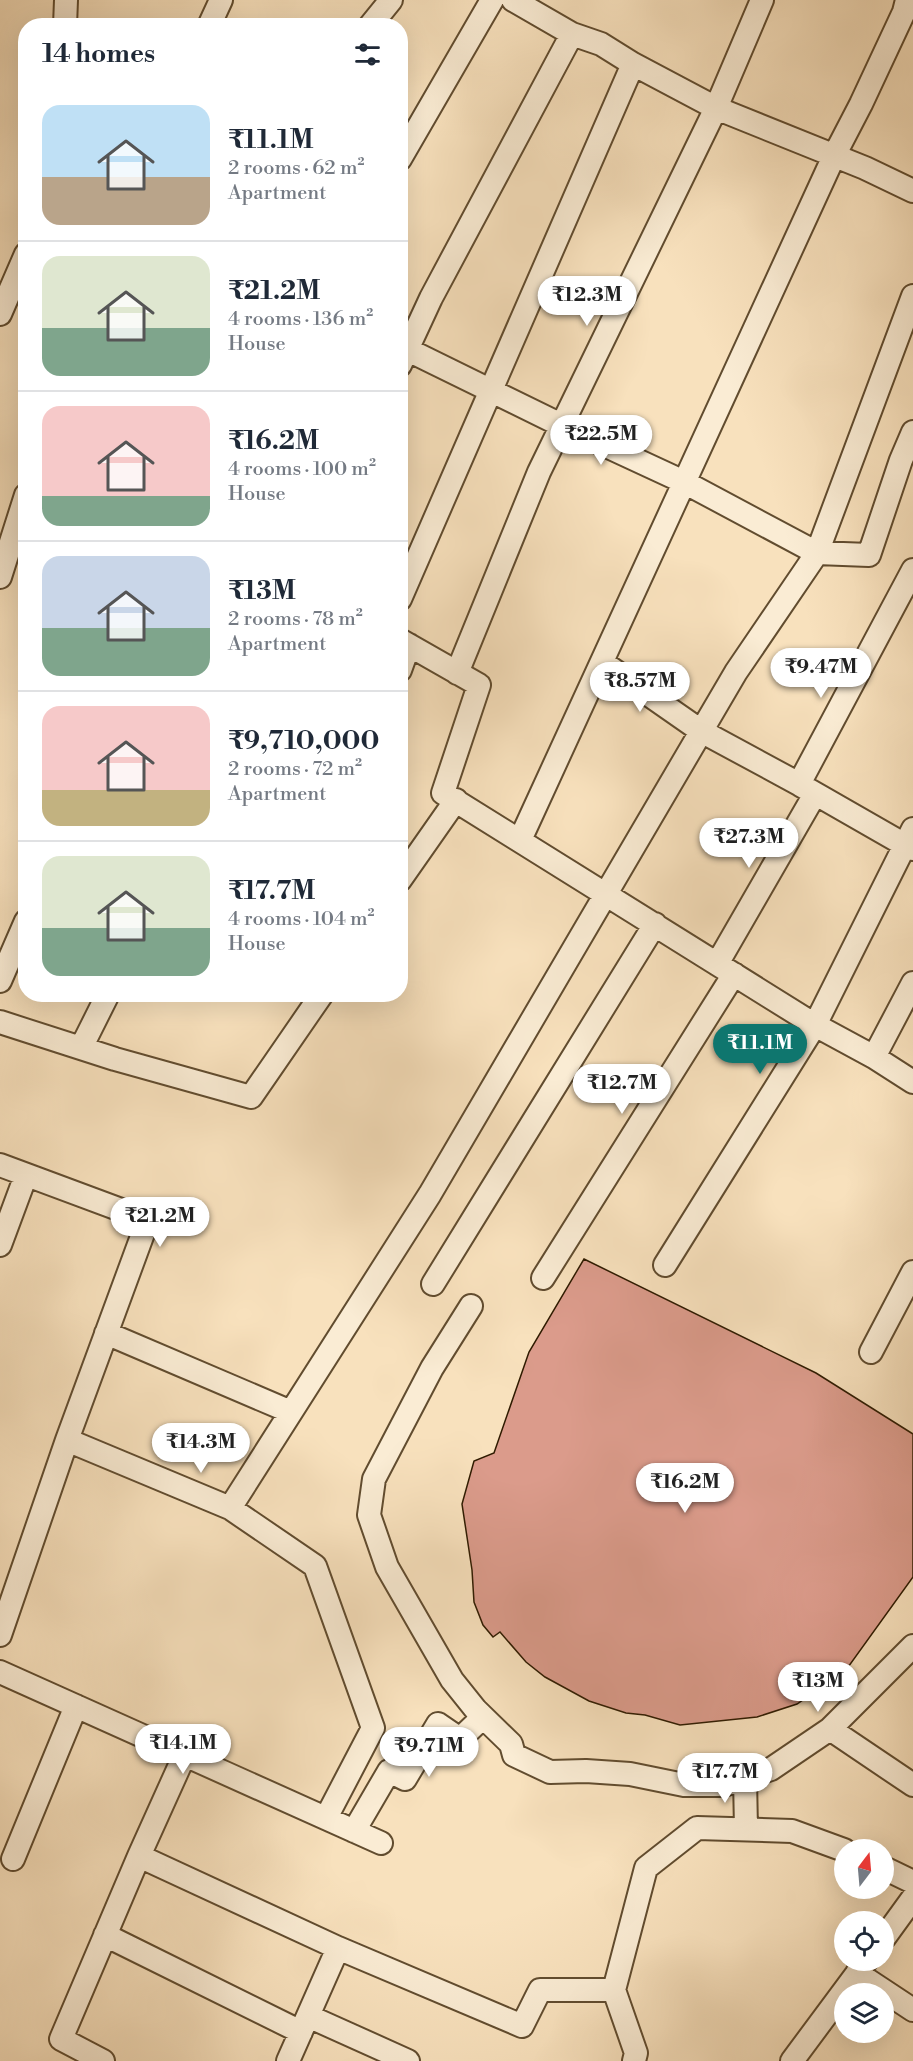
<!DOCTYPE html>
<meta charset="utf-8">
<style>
:root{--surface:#fff;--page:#f6f6f7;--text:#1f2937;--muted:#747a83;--line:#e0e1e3;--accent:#0f766e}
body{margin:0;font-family:"Libre Bodoni",serif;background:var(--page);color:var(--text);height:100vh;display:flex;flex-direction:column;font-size:22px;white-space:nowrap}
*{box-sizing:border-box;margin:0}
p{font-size:20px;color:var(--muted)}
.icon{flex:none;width:33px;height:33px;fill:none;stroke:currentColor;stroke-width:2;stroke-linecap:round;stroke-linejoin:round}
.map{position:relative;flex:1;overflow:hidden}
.sheet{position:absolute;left:18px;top:18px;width:390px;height:984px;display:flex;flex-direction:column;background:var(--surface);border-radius:24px;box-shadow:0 6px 24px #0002}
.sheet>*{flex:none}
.needle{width:39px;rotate:16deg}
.buttons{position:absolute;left:834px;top:1839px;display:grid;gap:12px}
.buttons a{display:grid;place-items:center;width:60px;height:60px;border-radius:50%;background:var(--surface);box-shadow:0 6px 24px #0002;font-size:30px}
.price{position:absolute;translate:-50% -51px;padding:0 14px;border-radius:21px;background:#fff;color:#222;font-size:20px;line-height:39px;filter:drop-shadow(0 2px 3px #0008)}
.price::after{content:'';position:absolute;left:50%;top:36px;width:18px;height:14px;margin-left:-9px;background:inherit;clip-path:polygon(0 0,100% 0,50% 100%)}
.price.current{background:var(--accent);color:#fff}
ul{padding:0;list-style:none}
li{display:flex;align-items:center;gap:18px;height:150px;padding:0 24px}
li+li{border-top:2px solid var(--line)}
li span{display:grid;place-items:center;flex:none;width:168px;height:120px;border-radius:18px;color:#555}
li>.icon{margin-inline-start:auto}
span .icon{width:72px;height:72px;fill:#fffc;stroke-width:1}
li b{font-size:26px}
h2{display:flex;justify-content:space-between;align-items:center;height:72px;padding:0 24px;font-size:26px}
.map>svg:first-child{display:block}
</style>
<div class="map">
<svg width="913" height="2061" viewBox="0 0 913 2061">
<rect width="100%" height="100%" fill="#f8e1bd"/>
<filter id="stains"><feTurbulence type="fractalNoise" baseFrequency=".00333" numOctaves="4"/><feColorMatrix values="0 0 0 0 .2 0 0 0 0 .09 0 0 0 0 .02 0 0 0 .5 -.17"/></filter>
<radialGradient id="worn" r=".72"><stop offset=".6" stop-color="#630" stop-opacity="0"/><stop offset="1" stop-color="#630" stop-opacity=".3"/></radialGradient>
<!-- building -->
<path fill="#db9b8b" stroke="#2f1b00" stroke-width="1.5" d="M584,1259L816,1373L913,1434V1577L846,1670L797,1704L757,1717L680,1725L645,1715L626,1713L589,1701L545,1677L526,1662L500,1632L493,1637L483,1625L474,1602L472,1570L462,1504L474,1461L494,1453L529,1352Z"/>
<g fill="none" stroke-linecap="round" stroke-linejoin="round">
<defs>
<path id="minor" d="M513,0L572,34L601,44L633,64L716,108L865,168L913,191
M65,26L66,0
M209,26L221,0
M370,26L391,0
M400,159L492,0
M0,314L26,254
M400,346L561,425L684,482L817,553L913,296
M400,365L431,298L572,34
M0,577L26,495
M400,599L633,64
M400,640L479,685L443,793L815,1025L905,845L913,849
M602,662L701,731L799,784L913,570
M400,670L409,645
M457,673L539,472L716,108L762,0
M802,786L905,845L913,829
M520,840L834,156L861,104L904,12L907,0
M400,880L456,800
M717,964L815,794
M0,981L26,921
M0,1022L115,1059L251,1097L322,994
M81,1048L108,994
M874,1057L913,1082
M0,1165L148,1220L67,1440
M0,1245L26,1175
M665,1265L815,1025L874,1057L913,983
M543,1278L734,974
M433,1284L655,924
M471,1306L432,1368L374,1479L369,1515L387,1567L452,1680L476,1710L511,1744L514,1755L550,1772L586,1771L630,1774L684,1785H724L771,1769L830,1729
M106,1333L291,1412
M871,1352L913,1272
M230,1508L315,1566L373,1728L326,1818
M0,1635L67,1440L230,1508L430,1194L736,672L817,553L869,555L901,460L913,432
M913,1646L830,1729L913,1785
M0,1672L381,1843
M745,1778L746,1829
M354,1831L389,1771L405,1779L438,1724L460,1739L483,1717
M139,1856L185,1754
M13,1859L76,1706
M884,1868L913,1882
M105,1935L301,2032
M884,1938L913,1898
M857,1973L913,2010
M614,1990L646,1868L697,1828L792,1831L844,1850
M308,2016L408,2061
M103,2061L61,2039L139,1856L338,1948
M288,2061L338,1948L522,2026L540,1990H614L636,2053L634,2061
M792,2061L867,1960"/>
</defs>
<!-- minor casing -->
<use href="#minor" stroke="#614c2f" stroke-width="26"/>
<!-- minor -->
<use href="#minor" stroke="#faecd4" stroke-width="22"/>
</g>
<rect width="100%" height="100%" filter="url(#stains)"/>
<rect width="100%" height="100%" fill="url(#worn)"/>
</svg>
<div class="buttons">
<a><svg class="needle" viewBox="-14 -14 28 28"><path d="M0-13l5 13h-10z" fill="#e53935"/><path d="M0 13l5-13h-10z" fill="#747a83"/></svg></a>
<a><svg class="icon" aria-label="locate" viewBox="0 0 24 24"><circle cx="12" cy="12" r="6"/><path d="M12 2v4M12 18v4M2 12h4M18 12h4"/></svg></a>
<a><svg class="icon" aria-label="layers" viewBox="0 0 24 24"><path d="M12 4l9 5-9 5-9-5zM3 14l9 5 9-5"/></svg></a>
</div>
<b class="price" style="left:587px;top:327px">₹12.3M</b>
<b class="price" style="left:601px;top:466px">₹22.5M</b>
<b class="price" style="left:821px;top:699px">₹9.47M</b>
<b class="price" style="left:640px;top:713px">₹8.57M</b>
<b class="price" style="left:749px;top:869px">₹27.3M</b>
<b class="price current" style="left:760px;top:1075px">₹11.1M</b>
<b class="price" style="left:622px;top:1115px">₹12.7M</b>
<b class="price" style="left:160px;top:1248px">₹21.2M</b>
<b class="price" style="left:201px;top:1474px">₹14.3M</b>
<b class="price" style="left:685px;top:1514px">₹16.2M</b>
<b class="price" style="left:818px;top:1713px">₹13M</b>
<b class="price" style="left:183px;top:1775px">₹14.1M</b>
<b class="price" style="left:429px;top:1778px">₹9.71M</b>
<b class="price" style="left:725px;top:1804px">₹17.7M</b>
<section class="sheet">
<h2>14 homes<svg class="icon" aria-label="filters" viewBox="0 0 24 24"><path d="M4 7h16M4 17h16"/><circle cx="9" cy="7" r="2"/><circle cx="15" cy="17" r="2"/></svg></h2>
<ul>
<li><span style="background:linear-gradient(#bfe0f5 60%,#b9a48a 0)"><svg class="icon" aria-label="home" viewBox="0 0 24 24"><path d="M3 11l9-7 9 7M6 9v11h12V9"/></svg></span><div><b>₹11.1M</b><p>2 rooms · 62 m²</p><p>Apartment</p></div></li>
<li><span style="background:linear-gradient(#dfe7d0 60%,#7fa58c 0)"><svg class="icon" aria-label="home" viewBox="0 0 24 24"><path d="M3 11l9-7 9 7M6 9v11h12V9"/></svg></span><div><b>₹21.2M</b><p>4 rooms · 136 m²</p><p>House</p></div></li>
<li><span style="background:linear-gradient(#f6c9c9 75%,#7fa58c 0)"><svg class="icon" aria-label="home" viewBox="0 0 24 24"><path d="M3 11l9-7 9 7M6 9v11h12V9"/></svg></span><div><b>₹16.2M</b><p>4 rooms · 100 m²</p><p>House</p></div></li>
<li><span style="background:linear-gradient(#c9d6e8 60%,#7fa58c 0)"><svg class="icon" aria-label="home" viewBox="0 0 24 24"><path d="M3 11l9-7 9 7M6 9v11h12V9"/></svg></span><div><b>₹13M</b><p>2 rooms · 78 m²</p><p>Apartment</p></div></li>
<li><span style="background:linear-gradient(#f6c9c9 70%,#c2b280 0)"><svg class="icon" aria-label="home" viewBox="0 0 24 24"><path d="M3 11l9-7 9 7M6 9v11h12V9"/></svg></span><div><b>₹9,710,000</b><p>2 rooms · 72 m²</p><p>Apartment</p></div></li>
<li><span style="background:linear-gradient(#dfe7d0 60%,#7fa58c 0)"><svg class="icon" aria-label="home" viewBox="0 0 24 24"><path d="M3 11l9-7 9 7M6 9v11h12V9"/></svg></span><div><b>₹17.7M</b><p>4 rooms · 104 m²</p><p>House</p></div></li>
</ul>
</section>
</div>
